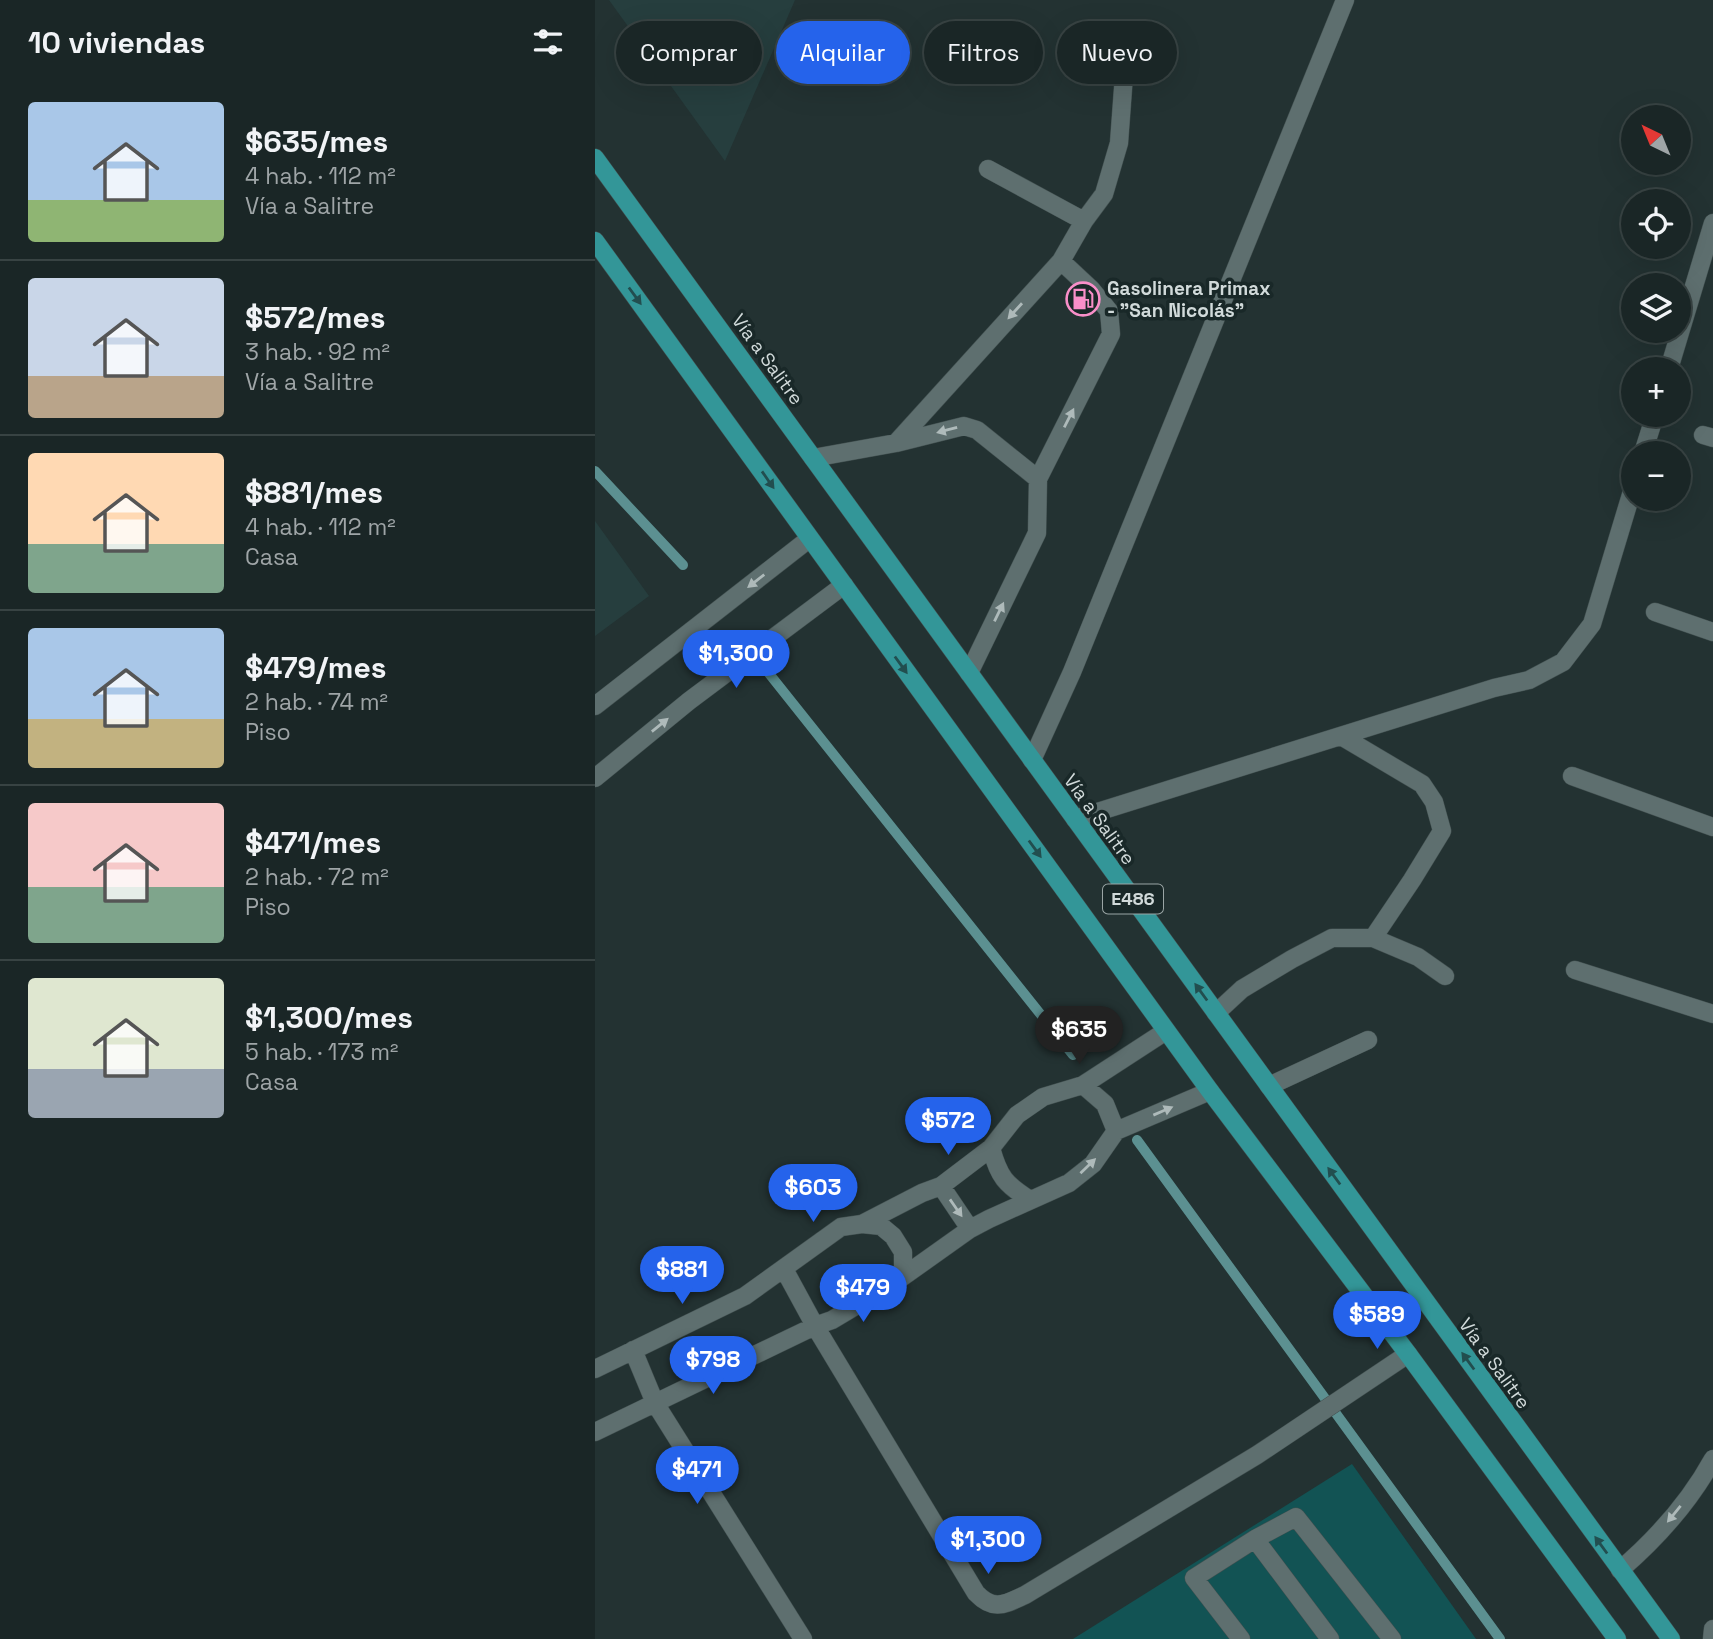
<!DOCTYPE html>
<html lang="es">
<meta charset="utf-8">
<style>
:root{--surface:#1a2626;--page:#273232;--text:#f1f3f6;--muted:#9fa5a7;--line:#384343;--accent:#2563eb}
body{margin:0;font-family:"Space Grotesk",sans-serif;background:var(--page);color:var(--text);height:100vh;display:flex;flex-direction:column;font-size:26px;white-space:nowrap}
*{box-sizing:border-box;margin:0}
p{font-size:23px;color:var(--muted)}
.icon{flex:none;width:38px;height:38px;fill:none;stroke:currentColor;stroke-width:2;stroke-linecap:round;stroke-linejoin:round}
.map{position:relative;flex:1;overflow:hidden}
.panel{display:flex;flex-direction:column;background:var(--surface);width:595px}
.panel>*{flex:none}
.top-card{position:absolute;left:21px;top:21px;width:665px;height:63px;display:flex;gap:14px}
.needle{width:46px;rotate:317deg}
.tools{position:absolute;left:1026px;top:105px;display:grid;gap:14px}
.tools a{display:grid;place-items:center;width:70px;height:70px;border-radius:50%;background:var(--surface);box-shadow:0 7px 28px #0002,0 0 0 2px var(--line);font-size:35px}
.price{position:absolute;translate:-50% -60px;padding:0 16px;border-radius:24px;background:var(--accent);color:#fff;font-size:23px;line-height:46px;filter:drop-shadow(0 2px 4px #0008)}
.price::after{content:'';position:absolute;left:50%;top:42px;width:21px;height:16px;margin-left:-10px;background:inherit;clip-path:polygon(0 0,100% 0,50% 100%)}
.price.current{background:#222;color:#fff}
ul{padding:0;list-style:none}
li{display:flex;align-items:center;gap:21px;height:175px;padding:0 28px}
li+li{border-top:2px solid var(--line)}
li span{display:grid;place-items:center;flex:none;width:196px;height:140px;border-radius:7px;color:#555}
li>.icon{margin-inline-start:auto}
span .icon{width:84px;height:84px;fill:#fffc;stroke-width:1}
li b{font-size:30px}
h2{display:flex;justify-content:space-between;align-items:center;height:84px;padding:0 28px;font-size:30px}
.chip{padding:0 24px;border-radius:32px;background:var(--surface);box-shadow:0 7px 28px #0002,0 0 0 2px var(--line);font-size:24px;line-height:63px}
.chip.current{background:var(--accent);color:#fff}
main{display:flex;flex:1;min-height:0}
.map>svg:first-child{display:block}
</style>
<main>
<section class="panel">
<h2>10 viviendas<svg class="icon" aria-label="filters" viewBox="0 0 24 24"><path d="M4 7h16M4 17h16"/><circle cx="9" cy="7" r="2"/><circle cx="15" cy="17" r="2"/></svg></h2>
<ul>
<li><span style="background:linear-gradient(#a9c7e8 70%,#8fb573 0)"><svg class="icon" aria-label="home" viewBox="0 0 24 24"><path d="M3 11l9-7 9 7M6 9v11h12V9"/></svg></span><div><b>$635/mes</b><p>4 hab. · 112 m²</p><p>Vía a Salitre</p></div></li>
<li><span style="background:linear-gradient(#c9d6e8 70%,#b9a48a 0)"><svg class="icon" aria-label="home" viewBox="0 0 24 24"><path d="M3 11l9-7 9 7M6 9v11h12V9"/></svg></span><div><b>$572/mes</b><p>3 hab. · 92 m²</p><p>Vía a Salitre</p></div></li>
<li><span style="background:linear-gradient(#ffd9b3 65%,#7fa58c 0)"><svg class="icon" aria-label="home" viewBox="0 0 24 24"><path d="M3 11l9-7 9 7M6 9v11h12V9"/></svg></span><div><b>$881/mes</b><p>4 hab. · 112 m²</p><p>Casa</p></div></li>
<li><span style="background:linear-gradient(#a9c7e8 65%,#c2b280 0)"><svg class="icon" aria-label="home" viewBox="0 0 24 24"><path d="M3 11l9-7 9 7M6 9v11h12V9"/></svg></span><div><b>$479/mes</b><p>2 hab. · 74 m²</p><p>Piso</p></div></li>
<li><span style="background:linear-gradient(#f6c9c9 60%,#7fa58c 0)"><svg class="icon" aria-label="home" viewBox="0 0 24 24"><path d="M3 11l9-7 9 7M6 9v11h12V9"/></svg></span><div><b>$471/mes</b><p>2 hab. · 72 m²</p><p>Piso</p></div></li>
<li><span style="background:linear-gradient(#dfe7d0 65%,#9aa5b1 0)"><svg class="icon" aria-label="home" viewBox="0 0 24 24"><path d="M3 11l9-7 9 7M6 9v11h12V9"/></svg></span><div><b>$1,300/mes</b><p>5 hab. · 173 m²</p><p>Casa</p></div></li>
</ul>
</section>
<div class="map">
<svg width="1118" height="1639" viewBox="0 0 1118 1639">
<rect width="100%" height="100%" fill="#233232"/>
<!-- built -->
<path fill="#263e3e" d="M14,0H200L130,161Z
M0,521L54,596L0,636Z"/>
<!-- green -->
<path fill="#125354" d="M757,1464L881,1639H478Z"/>
<g fill="none" stroke-linecap="round" stroke-linejoin="round">
<!-- stream -->
<path stroke="#5c9091" stroke-width="10" d="M0,471L88,565
M172,671L478,1055
M542,1140L905,1639"/>
<defs>
<path id="minor" d="M393,169L489,221
M1074,369L1118,223
M1108,435L1118,438
M301,443L466,261L489,221L509,194L524,143L529,75
M1048,453L1060,415
M218,458L301,443L369,426L382,430L443,479L442,533L374,673
M443,479L516,334L514,311L496,289L466,261
M1060,612L1118,632
M0,706L214,539
M746,736L827,784L839,802L847,831L817,880L778,938
M437,760L477,672L750,0
M977,776L1118,827
M0,778L94,701L249,585
M480,819L899,688L934,680L968,662L997,624L1038,488
M980,970L1118,1014
M621,1013L647,989L697,959L737,938H778L823,957L850,976
M488,1085L571,1031
M674,1086L773,1040
M521,1131L615,1091
M346,1186L375,1229
M267,1224L286,1226L298,1236L308,1252V1268L299,1283
M189,1269L220,1326L381,1593C399,1612 410,1604 430,1595L662,1455L813,1354
M38,1350L60,1403L208,1639
M0,1369L150,1296L246,1227L267,1224L327,1193L346,1186L396,1148
M0,1432L220,1326L237,1320L299,1283L375,1229L394,1219L474,1183L498,1164L521,1131L510,1104L488,1085L448,1097L422,1115L396,1148C404,1177 410,1184 435,1200
M660,1539L735,1639
M1025,1570C1061,1539 1095,1501 1118,1459
M646,1639L599,1578L660,1539L701,1517L797,1639
M1117,1639L1118,1629"/>
<path id="major" d="M0,158L1076,1639
M0,241L615,1091L813,1354L1022,1639"/>
</defs>
<!-- minor casing -->
<use href="#minor" stroke="#425050" stroke-width="19"/>
<!-- major casing -->
<use href="#major" stroke="#425050" stroke-width="19"/>
<!-- minor -->
<use href="#minor" stroke="#5e6f6f" stroke-width="18"/>
<!-- major -->
<use href="#major" stroke="#339698" stroke-width="18"/>
</g>
<!-- one-way arrows -->
<defs><path id="oneway-solid" d="M-6-.8H1V-3.2L6.5 0L1 3.2V.8H-6Z" transform="scale(1.75)"/></defs>
<g fill="#224e4f">
<use href="#oneway-solid" transform="translate(40 296) rotate(54)"/>
<use href="#oneway-solid" transform="translate(173 480) rotate(55)"/>
<use href="#oneway-solid" transform="translate(306 665) rotate(54)"/>
<use href="#oneway-solid" transform="translate(440 849) rotate(54)"/>
<use href="#oneway-solid" transform="translate(606 992) rotate(-126)"/>
<use href="#oneway-solid" transform="translate(739 1176) rotate(-126)"/>
<use href="#oneway-solid" transform="translate(873 1361) rotate(-126)"/>
<use href="#oneway-solid" transform="translate(1006 1545) rotate(-126)"/>
</g>
<g fill="#aebaba">
<use href="#oneway-solid" transform="translate(420 311) rotate(132)"/>
<use href="#oneway-solid" transform="translate(474 418) rotate(-63)"/>
<use href="#oneway-solid" transform="translate(352 430) rotate(165)"/>
<use href="#oneway-solid" transform="translate(161 581) rotate(142)"/>
<use href="#oneway-solid" transform="translate(404 612) rotate(-64)"/>
<use href="#oneway-solid" transform="translate(65 725) rotate(-39)"/>
<use href="#oneway-solid" transform="translate(568 1111) rotate(-23)"/>
<use href="#oneway-solid" transform="translate(493 1166) rotate(-44)"/>
<use href="#oneway-solid" transform="translate(361 1208) rotate(55)"/>
<use href="#oneway-solid" transform="translate(1079 1514) rotate(129)"/>
</g>
<!-- icons -->
<defs>
<symbol id="fuel-ring" viewBox="-11 -11 22 22"><circle r="9.5" fill="#192828" stroke="#f98fc9" stroke-width="1.5"/><path d="M-5.5-6h7V0h2V4h1.3V-2.5L3-4.5l.8-.8L6-3V5H2.5V1h-1V6h-7ZM-4.2-4.7v3.2H.2V-4.7Z" fill="#f98fc9"/></symbol>
</defs>
<g fill-rule="evenodd">
<use href="#fuel-ring" x="469" y="280" width="38" height="38"/>
</g>
<g text-anchor="middle" stroke-width="7" stroke-linejoin="round" paint-order="stroke">
<!-- shield labels -->
<rect fill="#192828" stroke="#9aa5a5" stroke-width="2" x="508" y="884.5" width="60" height="29" rx="5"/>
<g font-size="18" font-weight="bold" fill="#d1dada">
<text x="538" y="905">E486</text>
</g>
<!-- poi labels -->
<g font-size="19" font-weight="bold" fill="#d1dada" stroke="#192828" text-anchor="start">
<text x="512" y="295">Gasolinera Primax<tspan x="512" dy="22">- "San Nicolás"</tspan></text>
</g>
<!-- street labels -->
<g font-size="19" fill="#d1dada" stroke="#192828">
<text transform="translate(173 359) rotate(54)" y="7">Vía a Salitre</text>
<text transform="translate(505 819) rotate(54)" y="7">Vía a Salitre</text>
<text transform="translate(900 1363) rotate(54)" y="7">Vía a Salitre</text>
</g>
</g>
</svg>
<div class="tools">
<a><svg class="needle" viewBox="-14 -14 28 28"><path d="M0-13l5 13h-10z" fill="#e53935"/><path d="M0 13l5-13h-10z" fill="#9fa5a7"/></svg></a>
<a><svg class="icon" aria-label="locate" viewBox="0 0 24 24"><circle cx="12" cy="12" r="6"/><path d="M12 2v4M12 18v4M2 12h4M18 12h4"/></svg></a>
<a><svg class="icon" aria-label="layers" viewBox="0 0 24 24"><path d="M12 4l9 5-9 5-9-5zM3 14l9 5 9-5"/></svg></a>
<a>+</a>
<a>−</a>
</div>
<b class="price" style="left:141px;top:690px">$1,300</b>
<b class="price current" style="left:484px;top:1066px">$635</b>
<b class="price" style="left:353px;top:1157px">$572</b>
<b class="price" style="left:218px;top:1224px">$603</b>
<b class="price" style="left:87px;top:1306px">$881</b>
<b class="price" style="left:268px;top:1324px">$479</b>
<b class="price" style="left:782px;top:1351px">$589</b>
<b class="price" style="left:118px;top:1396px">$798</b>
<b class="price" style="left:102px;top:1506px">$471</b>
<b class="price" style="left:393px;top:1576px">$1,300</b>
<div class="top-card">
<a class="chip">Comprar</a>
<a class="chip current">Alquilar</a>
<a class="chip">Filtros</a>
<a class="chip">Nuevo</a>
</div>
</div>
</main>
